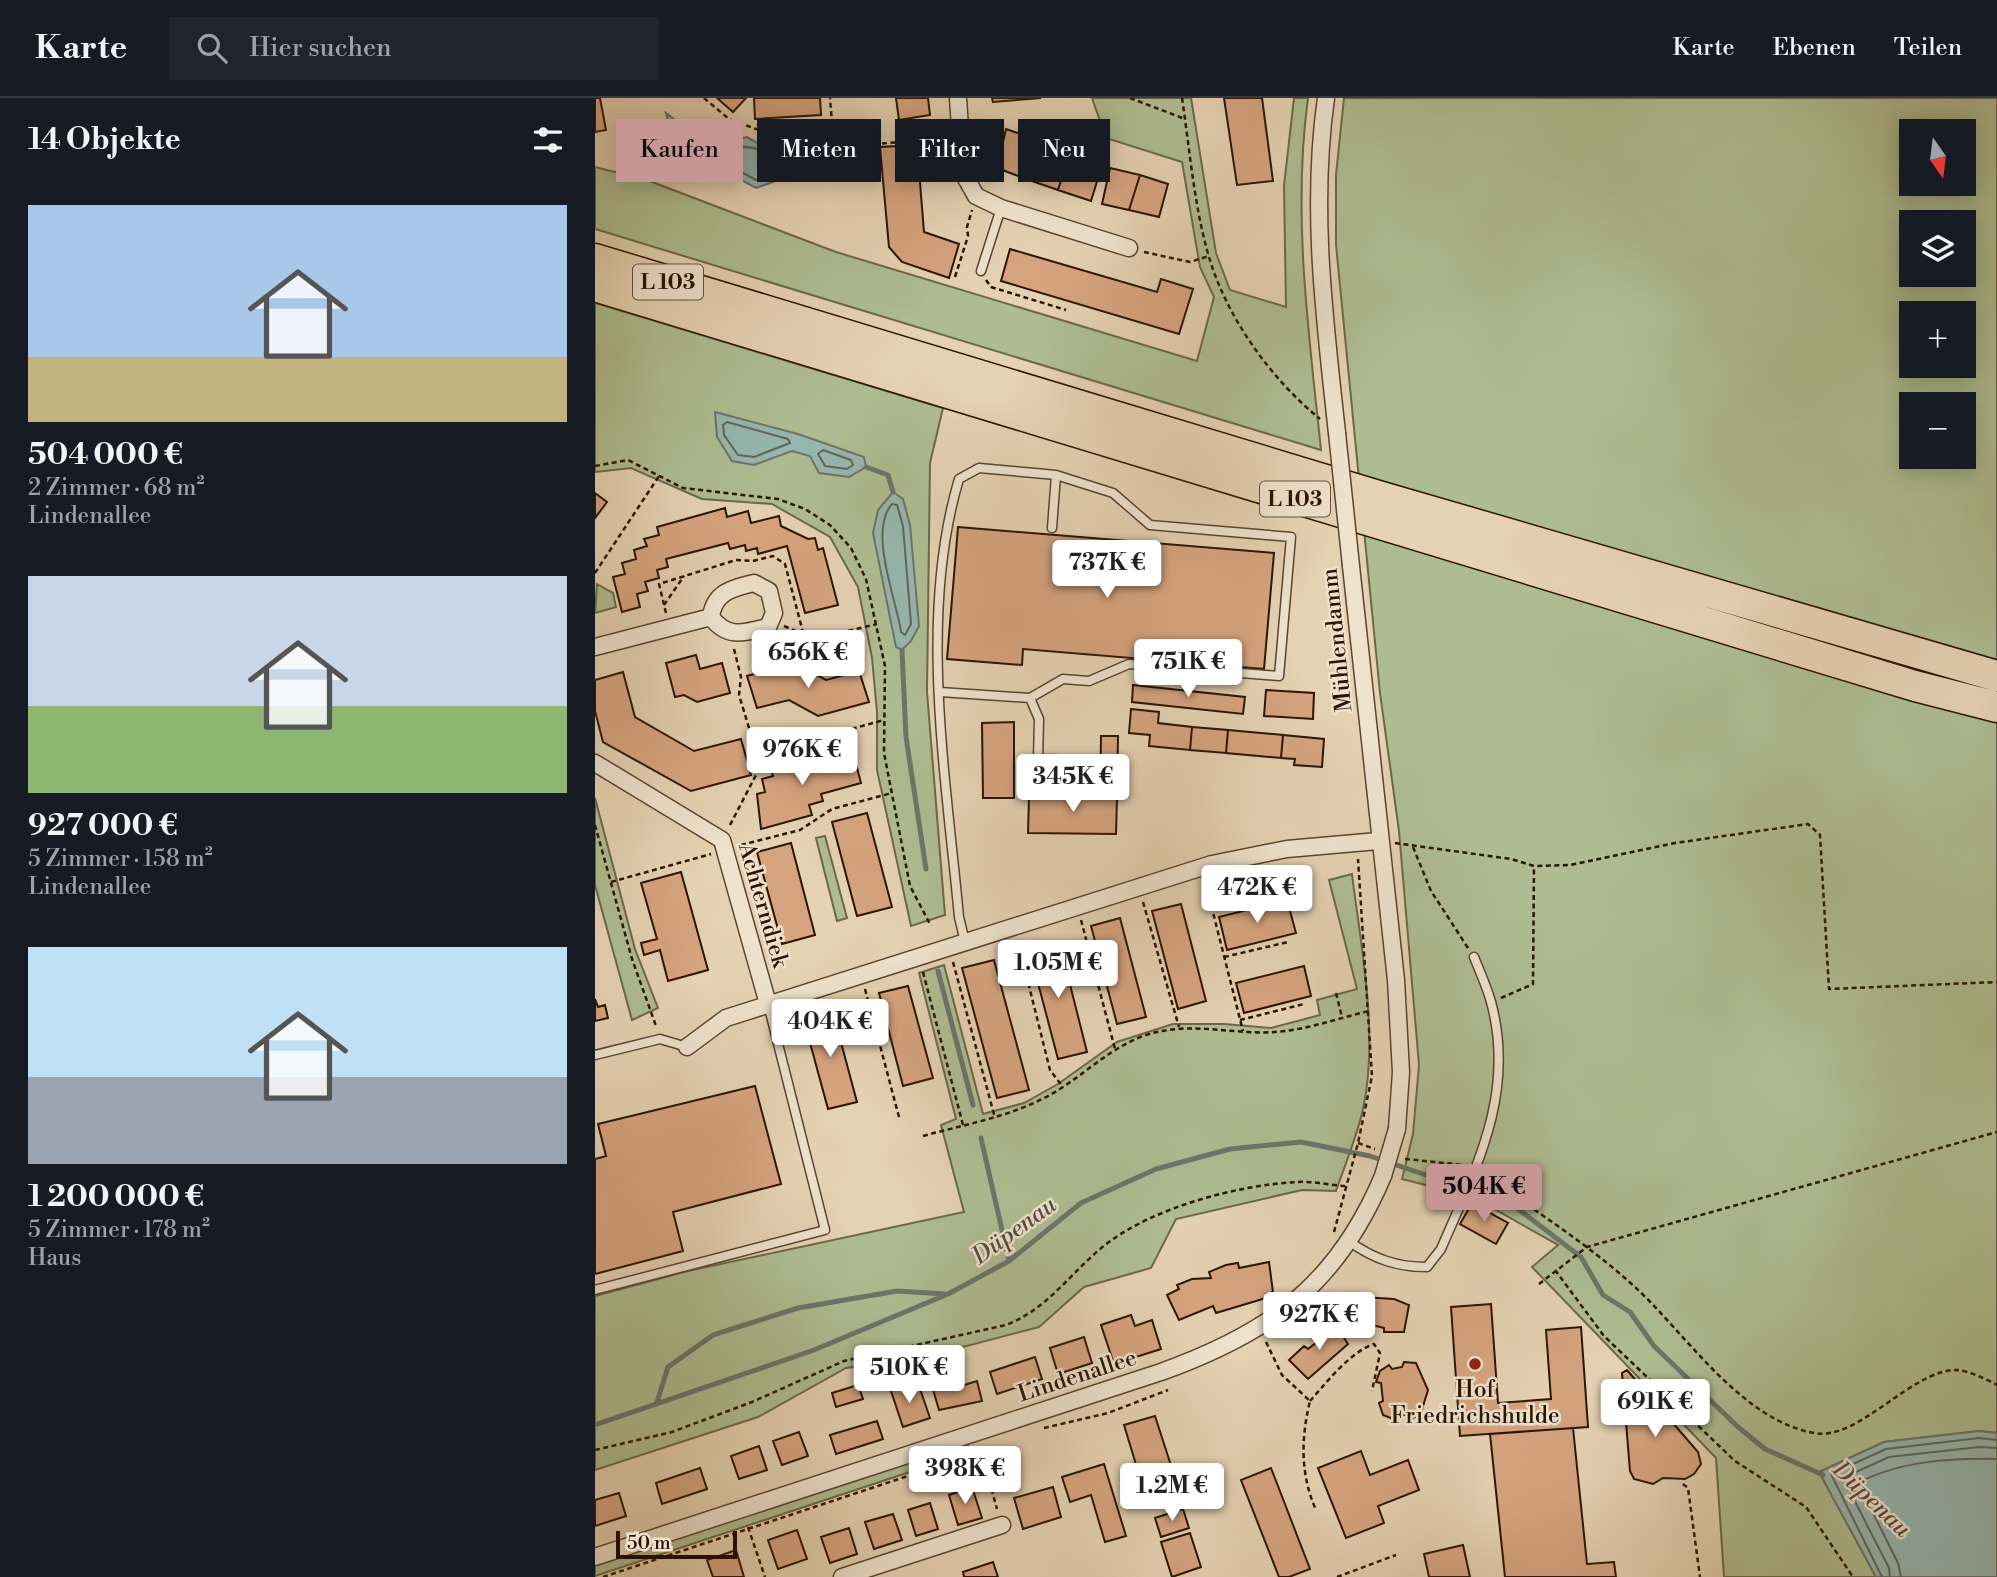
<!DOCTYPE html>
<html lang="de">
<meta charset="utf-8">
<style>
:root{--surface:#171b24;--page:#20242c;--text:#f1f3f6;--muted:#9ea1a6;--line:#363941;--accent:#c59692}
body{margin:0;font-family:"Libre Bodoni",serif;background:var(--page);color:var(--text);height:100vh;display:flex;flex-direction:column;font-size:26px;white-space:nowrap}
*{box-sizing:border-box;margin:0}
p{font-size:23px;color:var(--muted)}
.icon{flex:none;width:38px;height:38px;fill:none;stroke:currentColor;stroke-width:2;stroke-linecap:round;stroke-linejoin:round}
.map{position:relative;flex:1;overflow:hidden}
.side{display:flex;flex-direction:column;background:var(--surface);width:595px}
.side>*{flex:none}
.banner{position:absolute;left:21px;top:21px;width:665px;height:63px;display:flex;gap:14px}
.needle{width:46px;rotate:166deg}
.controls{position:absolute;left:1304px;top:21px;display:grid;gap:14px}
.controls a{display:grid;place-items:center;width:77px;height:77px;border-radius:0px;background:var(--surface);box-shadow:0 4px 18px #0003;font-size:35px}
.scale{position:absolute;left:21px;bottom:18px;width:121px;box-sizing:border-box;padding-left:7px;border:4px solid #2b1303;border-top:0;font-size:19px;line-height:24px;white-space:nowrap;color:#2b1303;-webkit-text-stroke:5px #eee2cd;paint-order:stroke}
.price{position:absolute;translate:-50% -60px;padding:0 16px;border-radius:7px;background:#fff;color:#222;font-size:23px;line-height:46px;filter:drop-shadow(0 2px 4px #0008)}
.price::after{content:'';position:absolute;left:50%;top:42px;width:21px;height:16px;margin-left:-10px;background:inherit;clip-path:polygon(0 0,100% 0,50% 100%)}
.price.active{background:var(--accent);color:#111}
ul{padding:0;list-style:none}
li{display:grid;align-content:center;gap:14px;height:371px;padding:0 28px}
li span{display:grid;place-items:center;height:217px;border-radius:0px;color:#555}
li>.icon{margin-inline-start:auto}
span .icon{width:126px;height:126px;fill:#fffc;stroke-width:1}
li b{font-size:30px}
h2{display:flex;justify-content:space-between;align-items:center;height:84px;padding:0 28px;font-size:30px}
.tag{padding:0 24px;border-radius:0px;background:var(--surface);box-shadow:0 4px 18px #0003;font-size:24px;line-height:63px}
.tag.active{background:var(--accent);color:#111}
header{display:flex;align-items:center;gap:42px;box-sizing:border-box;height:98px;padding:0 35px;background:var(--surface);border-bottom:2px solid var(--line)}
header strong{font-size:33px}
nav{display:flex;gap:38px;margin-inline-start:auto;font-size:24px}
.search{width:490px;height:63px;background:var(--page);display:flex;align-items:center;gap:18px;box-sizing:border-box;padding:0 24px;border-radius:0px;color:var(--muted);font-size:26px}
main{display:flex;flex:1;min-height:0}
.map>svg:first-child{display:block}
</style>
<header>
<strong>Karte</strong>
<div class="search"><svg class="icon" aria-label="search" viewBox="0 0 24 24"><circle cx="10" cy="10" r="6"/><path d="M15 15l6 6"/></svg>Hier suchen</div>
<nav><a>Karte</a><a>Ebenen</a><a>Teilen</a></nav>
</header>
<main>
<section class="side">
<h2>14 Objekte<svg class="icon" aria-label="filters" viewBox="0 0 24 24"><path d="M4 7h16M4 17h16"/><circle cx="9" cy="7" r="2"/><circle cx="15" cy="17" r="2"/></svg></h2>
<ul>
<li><span style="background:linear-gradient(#a9c7e8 70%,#c2b280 0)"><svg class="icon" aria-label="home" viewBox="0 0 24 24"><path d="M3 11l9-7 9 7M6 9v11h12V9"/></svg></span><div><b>504 000 €</b><p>2 Zimmer · 68 m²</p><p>Lindenallee</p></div></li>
<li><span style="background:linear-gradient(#c9d6e8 60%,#8fb573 0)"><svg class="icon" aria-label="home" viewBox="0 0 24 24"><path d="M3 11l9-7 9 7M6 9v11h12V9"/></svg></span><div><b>927 000 €</b><p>5 Zimmer · 158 m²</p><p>Lindenallee</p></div></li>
<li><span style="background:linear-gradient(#bfe0f5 60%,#9aa5b1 0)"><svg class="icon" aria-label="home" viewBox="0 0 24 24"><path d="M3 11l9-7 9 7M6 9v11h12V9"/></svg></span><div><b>1 200 000 €</b><p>5 Zimmer · 178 m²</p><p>Haus</p></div></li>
</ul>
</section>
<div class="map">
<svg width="1402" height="1479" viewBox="0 0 1402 1479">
<rect width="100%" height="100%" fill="#e5d2b2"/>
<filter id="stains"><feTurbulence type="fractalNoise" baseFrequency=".00286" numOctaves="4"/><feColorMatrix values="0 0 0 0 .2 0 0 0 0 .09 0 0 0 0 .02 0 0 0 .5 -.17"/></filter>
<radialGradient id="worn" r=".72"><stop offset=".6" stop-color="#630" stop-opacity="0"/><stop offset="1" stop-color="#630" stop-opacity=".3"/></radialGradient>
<!-- green -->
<path fill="#aebd91" stroke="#6c684a" stroke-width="2" fill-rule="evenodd" d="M497,0H596L621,155L635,192L691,209L689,88L699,0H713C697,117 714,236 726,352L0,131V69L52,82L241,154L602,263L619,199L605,169L587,64L511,40Z
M749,0H1402V1335L1384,1333L1289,1344L1224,1374L1281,1479H1129L1121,1360L937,1169L963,1147L878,1099L807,1081L818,1036L824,967L804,733L785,595L741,147V77ZM1316,33H1368V86H1316ZM1316,124H1368V177H1316ZM1316,215H1368V268H1316ZM1316,306H1368V359H1316Z
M0,205L348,310L335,365L332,594L350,817L316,828L282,672V614L277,560L263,489L235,439L177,406L107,401L36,370L0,374Z
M2,486L18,495L21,509L0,515Z
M0,700L40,851L63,910L37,922L0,787Z
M230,738L252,820L242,823L221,740Z
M757,776C766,849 784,939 768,1011C762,1039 750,1066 741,1093L707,1092L581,1121L556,1170L489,1189L444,1229L322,1261L251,1270L163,1319L0,1372V1198L93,1173L369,1114L346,1027L361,1021L324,875L349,867L388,1016L429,1005L463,986L522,944L578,926H629L676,930L725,917L722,902L762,891L734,782Z
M372,1344L373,1347L336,1367L0,1478V1466Z"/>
<!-- water -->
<path fill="#96b7b0" stroke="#6b756b" stroke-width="2" d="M71,15L104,40L123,45L152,39L172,50L192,79L161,90L126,71L84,68Z
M120,314L203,336L269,359L271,369L254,379L224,375L215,358L197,353L159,367L137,363L122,339Z
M298,394L308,401L315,427L324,528L316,543L307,552L301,549L278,435L283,412Z
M1384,1333L1402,1335V1479H1281L1224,1374L1289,1344Z"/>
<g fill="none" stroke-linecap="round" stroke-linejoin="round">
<!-- shore -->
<path stroke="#60655a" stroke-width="2" d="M87,39C97,41 106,49 118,51C144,55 165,34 179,75L161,82L128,64L92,62Z
M132,324L193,341L195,345L159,359L143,357L129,337L128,327Z
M228,352L256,362L258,367L252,371L230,368L223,356Z
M297,406L302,407L308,428L316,526L310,537L306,534C301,500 273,433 297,406Z
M1287,1479L1236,1376L1291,1351L1384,1340L1402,1342
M1295,1479L1294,1470L1248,1380L1294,1359L1384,1349L1402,1350
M1306,1479L1303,1465L1263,1385C1304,1363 1356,1360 1402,1361"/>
<!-- stream -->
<path stroke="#6b756b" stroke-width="5" d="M271,369L293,377L298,394
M307,552L311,639L331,771
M343,873L378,1007
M386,1040L414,1163
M879,1094L918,1107L986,1159L1008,1197L1035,1214L1059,1248L1143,1329L1170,1351L1228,1377
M62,1304L73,1269L118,1237L203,1210L302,1193L350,1196
M0,1327L219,1252L353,1196L414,1163L486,1105L561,1071L635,1051L706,1044L775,1058L866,1089"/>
</g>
<!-- building -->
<path fill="#d5a47f" stroke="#2b1303" stroke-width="2" d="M0,0H5L11,32L0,34Z
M122,0H151L138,14Z
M159,0H225L226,17L160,21Z
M301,0H333L335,17L304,22Z
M397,0H446L398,4Z
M629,0H667L678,83L642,87Z
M411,31L446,43L434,82L402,70Z
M446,43L475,54L463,92L434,82Z
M322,47L329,134L364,146L354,180L307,164L294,149L285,49Z
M475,54L507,67L496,103L463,92Z
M515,70L545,77L534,112L507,106Z
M545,77L573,86L564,119L534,112Z
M415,151L562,194L566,181L598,191L584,236L406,183Z
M0,395L12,404L0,420Z
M130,410L132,419L153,413L156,425L184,418L186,428L213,441L220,440L223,452L228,450L243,507L210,515L192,448L163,456L162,450L151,453L150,447L135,451L133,445L71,461L73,469L62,472L64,480L50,484L53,493L42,496L45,509L27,514L18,479L30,476L27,465L41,461L39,452L52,448L49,441L64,437L62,429Z
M363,429L679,455L669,571L428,551L427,567L352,561Z
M101,557L105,571L127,565L135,595L102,604L89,597L80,599L71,565Z
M200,565L231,582L264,573L274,604L223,618L194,602L162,610L152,578Z
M28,574L40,619L99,653L146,641L156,677L96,693L8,644L0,613V582Z
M538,587L650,599L648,616L537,604Z
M671,592L719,595L718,621L669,618Z
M536,611L564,614L563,625L597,629L595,652L554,648L555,637L534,635Z
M419,624V700H388L387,625Z
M597,629L633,632L631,655L595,652Z
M633,632L688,637L686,660L631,655Z
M688,637L729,641L727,669L699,667L700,661L686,660Z
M506,638H523L522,700H505Z
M235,653L237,660L248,658L251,669L261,666L266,685L226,696L228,703L214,707L217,717L166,731L162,696L170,694L167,681L178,678L175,669Z
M475,684H486V699L522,700L521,736L433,735L434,699H475Z
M272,715L297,809L262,818L237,724Z
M196,745L220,837L187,846L162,754Z
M86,774L113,872L73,883L65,852L49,857L46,845L62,841L46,785Z
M692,802L701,835L632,852L624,819Z
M586,806L611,903L583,911L557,813Z
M525,820L551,919L522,926L496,828Z
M464,843L492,954L463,961L434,851Z
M399,862L434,992L402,1000L367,870Z
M709,868L716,898L649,915L641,885Z
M313,888L338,980L308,988L284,895Z
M0,901L3,909L10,907L13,920L0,923Z
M237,911L262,1004L233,1011L208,919Z
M160,988L186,1086L78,1114L88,1153L0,1176V1061L11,1058L3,1026Z
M877,1105L913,1125L901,1146L865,1126Z
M674,1164L678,1194L671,1196V1200L621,1215L618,1208L584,1222L572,1197L584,1191L582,1187L597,1181L616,1180L614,1174L631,1167L643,1165L644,1170Z
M767,1199L799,1201L814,1207L809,1234H789V1230L762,1223Z
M896,1206L903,1305L956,1301L951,1232L986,1229L993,1329L865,1338L856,1209Z
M536,1217L540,1228L557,1222L566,1251L519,1266L506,1227Z
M740,1226L753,1246L713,1281L694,1262L709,1248L713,1251L727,1240L725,1235Z
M489,1239L497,1265L463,1276L455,1250Z
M440,1259L447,1281L402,1296L395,1274Z
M809,1264L821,1265L833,1292L825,1318L812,1321V1317H800L798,1321L788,1317L784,1305L788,1303L786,1285L781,1284L785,1273L794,1267L797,1271L807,1269Z
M1032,1272L1103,1354L1106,1366L1099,1376L1090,1381L1068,1380L1058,1386L1039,1381L1035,1373L1027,1275Z
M362,1273L366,1288L382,1283L387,1303L344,1312L335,1281Z
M306,1283L311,1296L325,1291L335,1320L308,1329L294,1287Z
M263,1287L268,1301L241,1309L237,1295Z
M560,1318L582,1386L550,1396L529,1327Z
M282,1323L288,1341L241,1356L235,1337Z
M978,1330L992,1466L1019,1464L1021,1479H910L895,1336Z
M204,1334L213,1358L187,1367L178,1343Z
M164,1348L172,1372L144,1381L136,1358Z
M766,1353L775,1377L813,1362L824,1392L783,1408L789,1425L751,1440L723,1370Z
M509,1366L531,1438L510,1444L496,1397L475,1404L467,1379Z
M105,1370L112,1391L67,1406L61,1385Z
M676,1370L715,1471L694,1479H684L646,1382Z
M377,1389L387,1420L363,1427L354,1397Z
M458,1389L466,1419L428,1431L419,1400Z
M24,1395L31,1418L0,1428V1402Z
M335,1405L343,1431L321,1438L313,1412Z
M588,1411L594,1430L566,1439L560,1420Z
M298,1416L307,1442L279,1451L270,1424Z
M254,1430L262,1456L235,1465L226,1439Z
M202,1432L212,1461L183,1471L173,1442Z
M595,1435L606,1469L577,1479L566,1444Z
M868,1447L875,1479H834L829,1456Z
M141,1452L149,1479H118L112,1462Z
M398,1464L403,1479H369L368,1474Z"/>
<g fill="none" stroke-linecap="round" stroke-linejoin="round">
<defs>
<path id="lane" d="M386,173L406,110
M457,430L461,377
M345,594L435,600L468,581L494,583L534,566L684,578L696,439L555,427L518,395L461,377L384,370L364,381C323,518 351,678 364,819L370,844
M435,600L444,621L443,661L491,662
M0,957L65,941L92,949
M755,1144C779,1161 802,1169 832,1169L846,1151C881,1070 921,995 896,904C892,889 885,874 879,859
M0,1192L230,1132L173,906"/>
<path id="street" d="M363,0L368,75L381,98L406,110L534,150
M731,0C715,112 730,224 742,335
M756,468L801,882L806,974L802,1031
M159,485L174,493L179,515L173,529C149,535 132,541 116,519C119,494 138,490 159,485Z
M0,549L116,519
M0,665L127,742L173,906
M92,949L131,920L617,766L692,751L783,743
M0,1459L566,1274C675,1235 742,1187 788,1078
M247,1479L407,1427"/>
<path id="highway" d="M0,161L787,399L1402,578
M0,188L1320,588L1402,609"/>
</defs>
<!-- lane casing -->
<use href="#lane" stroke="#5a432f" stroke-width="11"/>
<!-- street casing -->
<use href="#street" stroke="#5a432f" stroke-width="19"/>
<!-- highway casing -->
<use href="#highway" stroke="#2b1303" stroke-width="33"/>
<!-- path -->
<path stroke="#2b1303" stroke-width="2.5" stroke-dasharray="5 3.5" stroke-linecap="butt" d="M109,0L134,21L161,31L237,25L235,0
M535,0L590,21
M587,0C595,53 599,108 614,159C632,220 676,281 725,321
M270,47L352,40
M549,154L595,164L614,158
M360,179L373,138L372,129L377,112
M391,182L396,189L471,212
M0,368L33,362L88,390L183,401L210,411L235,427L256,450L271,481L290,568L289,655L315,788L336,828
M0,475L64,378
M69,507L89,478
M71,515L64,486L141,462L158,463L178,458L190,466L209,538
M189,528L219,541L282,526
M139,551L146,579L144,597L162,656
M0,727L37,861L61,928
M135,727L162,675L158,658L289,622
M800,745L916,761L939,768L975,767L1080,745L1213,726L1225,737L1234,891L1402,884
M146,747L205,732L237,711L297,695
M818,749L836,793L873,850
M610,783L648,933
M16,784L116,756
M548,804L584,929
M486,822L520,951
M423,844L455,972L468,989
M629,859L693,844
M358,864L400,1020
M328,874L368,1027
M270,891L304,1019
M741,895L747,919
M906,900L938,886L939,768
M645,922L709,906
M328,1038C375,1025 426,1017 468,989C495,971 517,950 548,938C593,922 635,937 680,934C711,932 744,920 774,913
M763,1045L780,1051
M810,1061L869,1067
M890,1078C941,1113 994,1147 1040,1189C1091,1236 1146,1322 1219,1335C1263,1344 1317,1271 1362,1272C1374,1273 1391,1281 1402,1287
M739,1134L763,1045L777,978L763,761
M960,1172L1009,1238L1140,1363L1211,1409L1258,1479
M944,1186L992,1149L1402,1034
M671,1244L687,1277L715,1303C706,1340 705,1376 721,1412
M715,1303C732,1284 755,1254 779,1246L785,1255L777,1293
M449,1330L513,1315L573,1292
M385,1350L402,1411
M0,1352L77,1334L157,1304L249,1263L411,1227C453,1211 476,1174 510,1147C557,1110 642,1087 702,1084C717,1083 734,1087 750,1088
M1088,1386L1093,1390L1105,1479
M153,1429L170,1479
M8,1479L337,1370L353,1362
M742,1479L801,1457"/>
<!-- lane -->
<use href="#lane" stroke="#eee2cd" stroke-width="8"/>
<!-- street -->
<use href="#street" stroke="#eee2cd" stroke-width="16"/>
<!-- highway -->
<use href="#highway" stroke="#e5d2b2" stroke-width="30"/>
<defs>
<path id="street-bridge" d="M742,335L756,468
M788,1078L802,1031"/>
</defs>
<!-- street-bridge casing -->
<use href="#street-bridge" stroke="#5a432f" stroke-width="19" stroke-linecap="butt"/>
<!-- street-bridge -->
<use href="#street-bridge" stroke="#eee2cd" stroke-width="16"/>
</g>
<!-- markers -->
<circle fill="#8f2418" stroke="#eee2cd" stroke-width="2.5" cx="880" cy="1266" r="7"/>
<g text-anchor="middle" stroke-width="5" stroke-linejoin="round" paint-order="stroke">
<!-- shield labels -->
<g fill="#eee2cd" stroke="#665140" stroke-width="2">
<rect x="38" y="166.5" width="70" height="35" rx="5"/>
<rect x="665" y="383.5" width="70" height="35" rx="5"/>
</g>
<g font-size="21" font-weight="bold" fill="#2b1303">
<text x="73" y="191">L 103</text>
<text x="700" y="408">L 103</text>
</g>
<!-- street labels -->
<g font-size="23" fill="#2b1303" stroke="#eee2cd">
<text transform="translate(741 542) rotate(-96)" y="8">Mühlendamm</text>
<text transform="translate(169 807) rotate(74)" y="8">Achterndiek</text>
<text transform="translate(482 1277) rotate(-18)" y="8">Lindenallee</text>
</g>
<!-- poi labels -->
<g font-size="23" fill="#2b1303" stroke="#eee2cd">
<text x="880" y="1299">Hof<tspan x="880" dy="26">Friedrichshulde</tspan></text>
</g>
<!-- water labels -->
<g font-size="24" font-style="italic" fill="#504c40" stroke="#eee2cd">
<text transform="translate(419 1132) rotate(-36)" y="8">Düpenau</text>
<text transform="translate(1277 1401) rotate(44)" y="8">Düpenau</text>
</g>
</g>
<rect width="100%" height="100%" filter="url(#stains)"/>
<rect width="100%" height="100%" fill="url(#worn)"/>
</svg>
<div class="controls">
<a><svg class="needle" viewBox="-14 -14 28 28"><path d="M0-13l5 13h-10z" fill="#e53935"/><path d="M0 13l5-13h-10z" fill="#9ea1a6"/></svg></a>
<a><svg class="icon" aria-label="layers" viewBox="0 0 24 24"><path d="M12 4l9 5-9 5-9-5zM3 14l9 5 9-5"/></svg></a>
<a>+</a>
<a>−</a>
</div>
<div class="scale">50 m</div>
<b class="price" style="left:512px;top:502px">737K €</b>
<b class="price" style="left:213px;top:592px">656K €</b>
<b class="price" style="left:593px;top:601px">751K €</b>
<b class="price" style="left:207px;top:689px">976K €</b>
<b class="price" style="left:478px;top:716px">345K €</b>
<b class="price" style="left:662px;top:827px">472K €</b>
<b class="price" style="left:463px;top:902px">1.05M €</b>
<b class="price" style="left:235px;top:961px">404K €</b>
<b class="price active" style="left:889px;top:1126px">504K €</b>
<b class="price" style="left:724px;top:1254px">927K €</b>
<b class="price" style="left:314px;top:1307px">510K €</b>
<b class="price" style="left:1060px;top:1341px">691K €</b>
<b class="price" style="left:370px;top:1408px">398K €</b>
<b class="price" style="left:577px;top:1425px">1.2M €</b>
<div class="banner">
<a class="tag active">Kaufen</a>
<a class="tag">Mieten</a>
<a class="tag">Filter</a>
<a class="tag">Neu</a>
</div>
</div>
</main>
